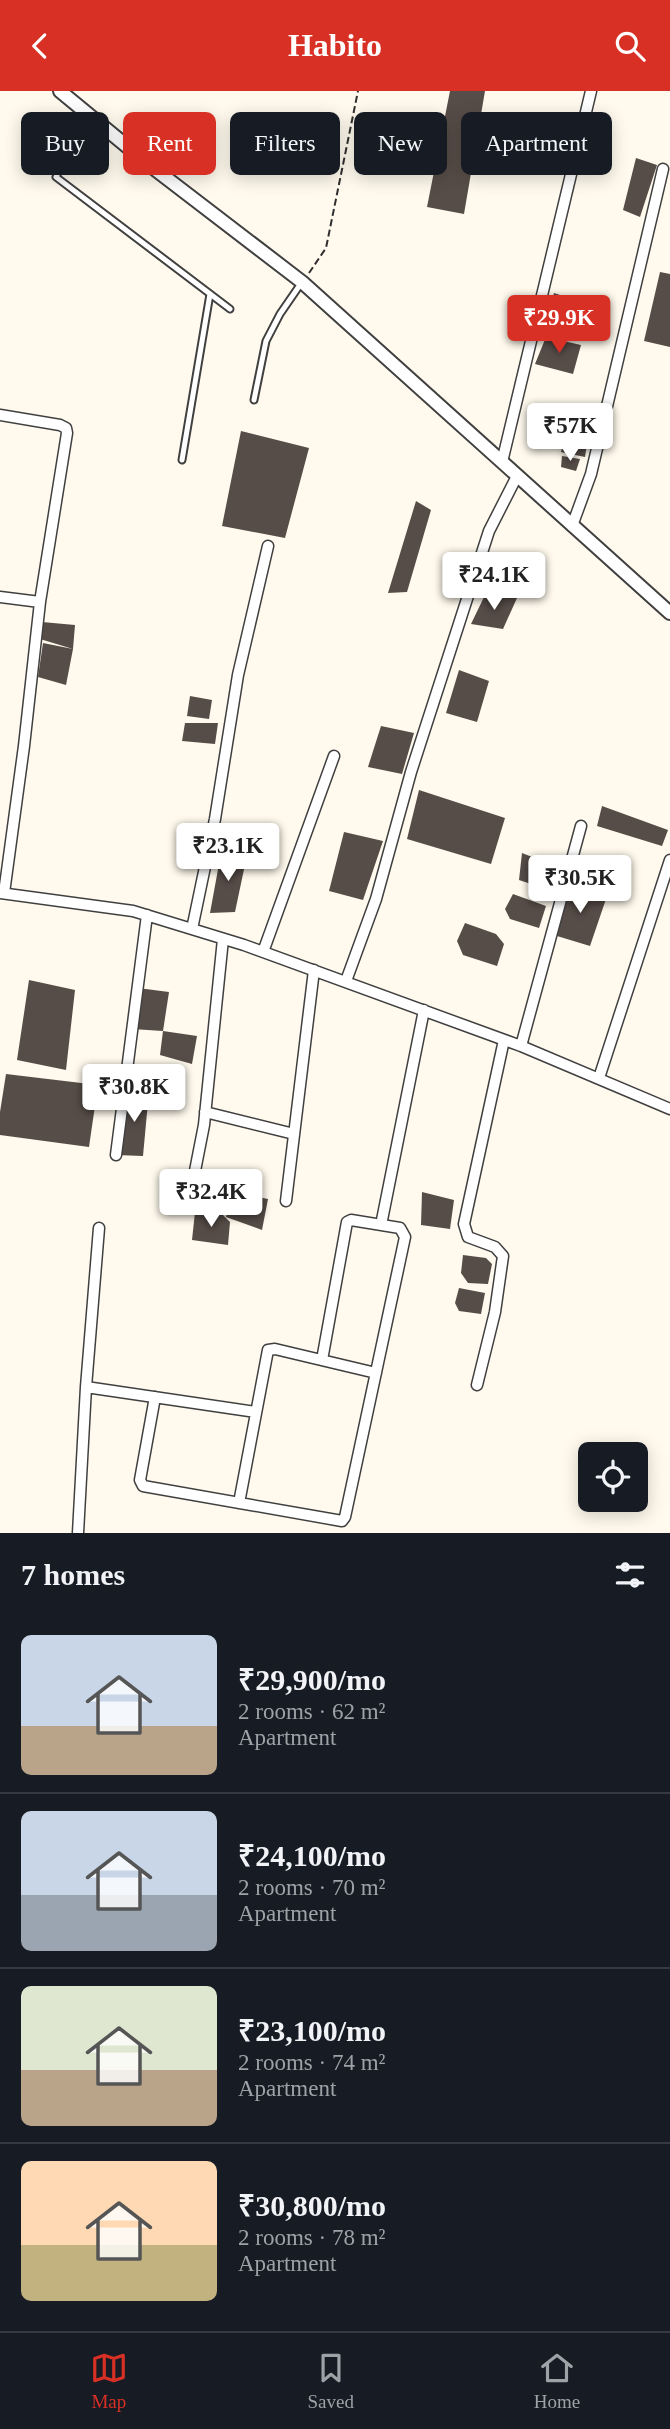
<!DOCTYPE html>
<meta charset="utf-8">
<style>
:root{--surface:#171b24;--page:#20242c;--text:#f1f3f6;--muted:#9ea1a6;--line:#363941;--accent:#d93025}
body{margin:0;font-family:Georgia,serif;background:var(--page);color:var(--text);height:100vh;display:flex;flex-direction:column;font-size:26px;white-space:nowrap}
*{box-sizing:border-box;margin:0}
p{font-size:23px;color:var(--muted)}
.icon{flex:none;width:38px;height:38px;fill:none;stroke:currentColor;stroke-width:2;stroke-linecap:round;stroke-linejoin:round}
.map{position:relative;height:1442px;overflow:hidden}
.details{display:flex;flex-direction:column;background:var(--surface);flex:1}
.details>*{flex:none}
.banner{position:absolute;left:21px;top:21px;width:628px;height:63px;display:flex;gap:14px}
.tools{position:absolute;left:578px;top:1351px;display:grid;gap:14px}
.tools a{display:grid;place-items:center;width:70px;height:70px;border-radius:10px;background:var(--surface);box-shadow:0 4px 18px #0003;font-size:35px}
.price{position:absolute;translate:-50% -60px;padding:0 16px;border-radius:7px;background:#fff;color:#222;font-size:23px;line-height:46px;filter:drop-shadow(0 2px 4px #0008)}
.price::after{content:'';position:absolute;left:50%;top:42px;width:21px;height:16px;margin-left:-10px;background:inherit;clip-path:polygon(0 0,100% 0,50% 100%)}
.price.selected{background:var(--accent);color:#fff}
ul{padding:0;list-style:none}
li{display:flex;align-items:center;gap:21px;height:175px;padding:0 21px}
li+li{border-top:2px solid var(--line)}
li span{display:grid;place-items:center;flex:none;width:196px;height:140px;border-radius:10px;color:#555}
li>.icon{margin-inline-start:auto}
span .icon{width:84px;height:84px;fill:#fffc;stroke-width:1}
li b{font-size:30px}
h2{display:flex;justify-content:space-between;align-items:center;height:84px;padding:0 21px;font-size:30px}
.chip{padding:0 24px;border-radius:10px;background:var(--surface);box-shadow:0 4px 18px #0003;font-size:24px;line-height:63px}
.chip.selected{background:var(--accent);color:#fff}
header{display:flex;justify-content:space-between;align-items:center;height:91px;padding:0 21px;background:var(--accent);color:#fff;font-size:32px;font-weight:700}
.tabs{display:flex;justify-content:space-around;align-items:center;height:98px;border-top:2px solid var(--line);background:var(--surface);font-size:19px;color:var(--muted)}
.tabs a{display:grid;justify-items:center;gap:4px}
.tabs .selected{color:var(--accent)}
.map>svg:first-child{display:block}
</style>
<header><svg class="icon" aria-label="back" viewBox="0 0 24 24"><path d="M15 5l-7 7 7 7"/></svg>Habito<svg class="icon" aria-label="search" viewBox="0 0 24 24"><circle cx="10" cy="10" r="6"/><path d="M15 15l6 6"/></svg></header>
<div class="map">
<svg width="670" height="1442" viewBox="0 0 670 1442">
<rect width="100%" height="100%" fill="#fffaed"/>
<!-- building -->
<path fill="#574d48" d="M450,0H485L464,123L427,116Z
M636,67L657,74L640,126L623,119Z
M660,181L670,183V256L644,250Z
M554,202L584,212L580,237L546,232Z
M546,246L581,254L573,283L535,273Z
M241,340L309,357L285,447L222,435Z
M565,346L587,353L585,366L561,361Z
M562,365L580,368L576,380L561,376Z
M416,410L431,419L407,501L388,502Z
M484,506L517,507L503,538L471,533Z
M42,531L75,534L73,558L40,548Z
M43,552L73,558L66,594L38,586Z
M459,579L489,590L477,631L446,622Z
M190,605L212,609L209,628L187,625Z
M185,632H218L215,653L182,650Z
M381,635L414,642L402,683L368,676Z
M419,699L505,727L491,773L407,748Z
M602,715L668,739L662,755L597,735Z
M344,741L383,750L363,809L329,800Z
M221,762L247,764L235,821L210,822Z
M522,762L555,775L549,799L519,789Z
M566,792L606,808L590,855L557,845Z
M513,803L546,815L539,837L510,828L505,818Z
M465,832L496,843L504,853L497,875L463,864L457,850Z
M29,889L75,899L66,979L17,969Z
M138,897L169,901L163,940L132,938Z
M163,940L197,945L192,973L160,964Z
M6,983L98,994L89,1056L0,1044V1021Z
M129,997L149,1000L143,1065L116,1064Z
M233,1101L268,1108L262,1139L226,1126Z
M422,1101L454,1109L450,1138L421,1134Z
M195,1121L223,1124L230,1131L228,1154L192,1149Z
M463,1164L486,1167L492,1173L488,1193L468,1192L461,1182Z
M459,1197L485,1202L481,1223L459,1220L455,1212Z"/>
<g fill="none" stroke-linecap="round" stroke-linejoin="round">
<defs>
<path id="service" d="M85,21L56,86L230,218
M254,309L266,250L280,223L302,191
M182,369L210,203"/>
<path id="minor" d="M0,324L60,334L66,337L67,342L40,511L24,655L4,802
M502,371L591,0
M572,435L591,383L663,78
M0,506L40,511
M0,802L133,820L244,854L521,955L670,1018
M192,838L215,728L238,584L268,455
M263,861L334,665
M346,890L376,808L411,681L489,440L517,385
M521,955L581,735
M599,987L670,769
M205,1021L294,1043
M116,1064L147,824
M193,1090L204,1034L223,848
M286,1110L314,879
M381,1134L424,919
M477,1294L495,1221L503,1165L495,1156L468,1146L464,1133L504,949
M86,1296L256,1321
M155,1306L140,1389L143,1395L342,1430L345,1426L405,1146L400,1137L351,1129L347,1131L322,1269
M239,1412L268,1259L275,1258L376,1282
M78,1442L86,1296L99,1137"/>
<path id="tertiary" d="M60,0L152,76L302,191L670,522"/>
</defs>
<!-- service casing -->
<use href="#service" stroke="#404040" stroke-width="9"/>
<!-- minor casing -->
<use href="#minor" stroke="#404040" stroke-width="13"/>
<!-- tertiary casing -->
<use href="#tertiary" stroke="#404040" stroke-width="16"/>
<!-- path -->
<path stroke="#2f2f2f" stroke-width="2" stroke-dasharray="7 3.5" stroke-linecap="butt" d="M309,182L326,157L358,0"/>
<!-- service -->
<use href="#service" stroke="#fff" stroke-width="5"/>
<!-- minor -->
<use href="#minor" stroke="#fff" stroke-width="10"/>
<!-- tertiary -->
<use href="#tertiary" stroke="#fff" stroke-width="12"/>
</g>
</svg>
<div class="tools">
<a><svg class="icon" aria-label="locate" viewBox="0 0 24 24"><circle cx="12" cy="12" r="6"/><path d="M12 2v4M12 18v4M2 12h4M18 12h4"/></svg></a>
</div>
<b class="price selected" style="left:559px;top:264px">₹29.9K</b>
<b class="price" style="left:570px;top:372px">₹57K</b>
<b class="price" style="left:494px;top:521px">₹24.1K</b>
<b class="price" style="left:228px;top:792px">₹23.1K</b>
<b class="price" style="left:580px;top:824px">₹30.5K</b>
<b class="price" style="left:134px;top:1033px">₹30.8K</b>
<b class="price" style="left:211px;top:1138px">₹32.4K</b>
<div class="banner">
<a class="chip">Buy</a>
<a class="chip selected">Rent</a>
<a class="chip">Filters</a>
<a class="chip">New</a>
<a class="chip">Apartment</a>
</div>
</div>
<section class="details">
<h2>7 homes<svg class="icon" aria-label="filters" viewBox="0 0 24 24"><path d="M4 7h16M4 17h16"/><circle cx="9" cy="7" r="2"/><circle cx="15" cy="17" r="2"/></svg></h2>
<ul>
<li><span style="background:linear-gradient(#c9d6e8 65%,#b9a48a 0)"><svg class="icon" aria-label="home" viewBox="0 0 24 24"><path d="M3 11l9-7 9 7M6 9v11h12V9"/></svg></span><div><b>₹29,900/mo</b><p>2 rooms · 62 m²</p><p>Apartment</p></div></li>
<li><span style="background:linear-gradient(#c9d6e8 60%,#9aa5b1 0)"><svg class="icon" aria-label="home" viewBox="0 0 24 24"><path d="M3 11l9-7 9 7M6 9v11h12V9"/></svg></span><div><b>₹24,100/mo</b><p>2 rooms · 70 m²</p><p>Apartment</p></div></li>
<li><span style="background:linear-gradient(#dfe7d0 60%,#b9a48a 0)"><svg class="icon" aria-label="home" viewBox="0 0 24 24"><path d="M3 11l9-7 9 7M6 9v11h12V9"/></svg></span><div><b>₹23,100/mo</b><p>2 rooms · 74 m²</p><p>Apartment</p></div></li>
<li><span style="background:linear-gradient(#ffd9b3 60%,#c2b280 0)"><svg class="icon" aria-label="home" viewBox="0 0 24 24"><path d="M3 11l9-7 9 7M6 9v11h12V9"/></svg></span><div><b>₹30,800/mo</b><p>2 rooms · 78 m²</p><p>Apartment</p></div></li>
</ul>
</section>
<nav class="tabs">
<a class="selected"><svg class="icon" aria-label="map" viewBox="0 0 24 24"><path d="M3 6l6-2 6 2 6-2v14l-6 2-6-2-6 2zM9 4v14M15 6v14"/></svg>Map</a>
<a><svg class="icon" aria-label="saved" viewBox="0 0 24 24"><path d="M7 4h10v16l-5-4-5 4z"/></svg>Saved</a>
<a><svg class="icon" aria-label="home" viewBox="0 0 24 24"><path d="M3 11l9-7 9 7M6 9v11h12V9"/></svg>Home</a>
</nav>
